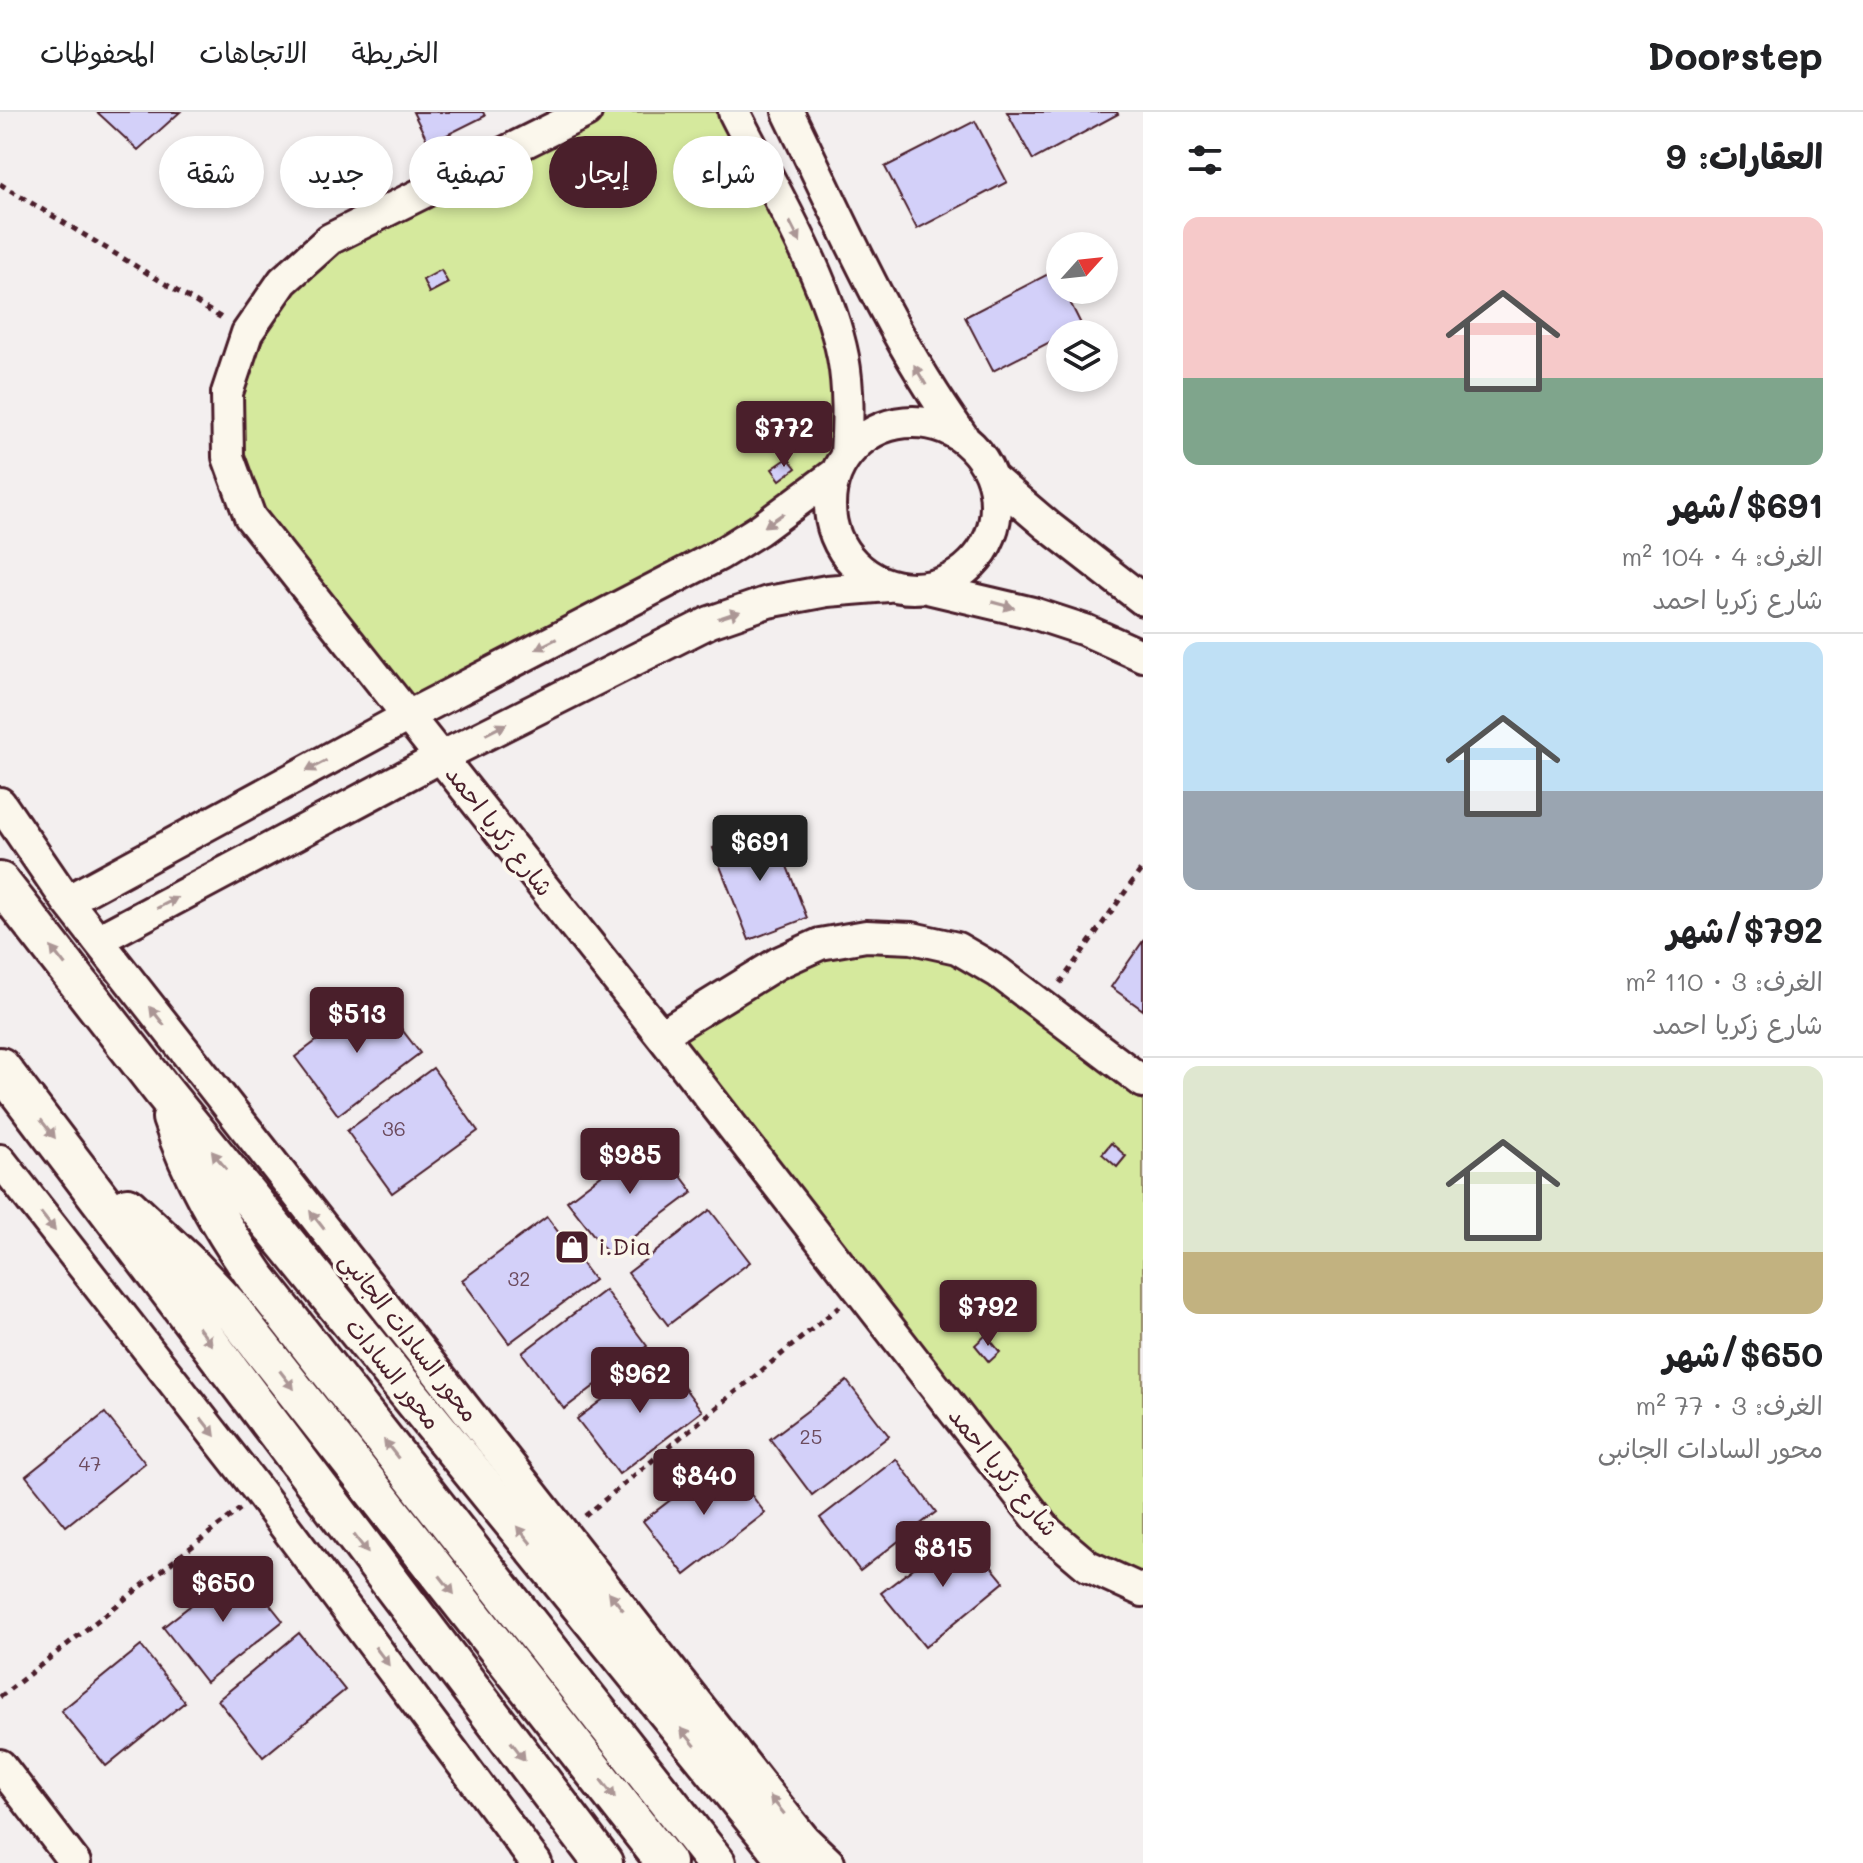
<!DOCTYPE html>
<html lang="ar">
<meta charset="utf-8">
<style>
:root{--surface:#fff;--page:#f6f6f6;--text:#202124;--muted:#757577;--line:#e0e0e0;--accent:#4a1f2b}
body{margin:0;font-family:Mali,"Playpen Sans Arabic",sans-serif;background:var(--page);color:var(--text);direction:rtl;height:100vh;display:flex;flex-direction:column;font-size:30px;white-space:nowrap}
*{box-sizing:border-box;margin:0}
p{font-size:26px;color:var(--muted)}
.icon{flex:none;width:44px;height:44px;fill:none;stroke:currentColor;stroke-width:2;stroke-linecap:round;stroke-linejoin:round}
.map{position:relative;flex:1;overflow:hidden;direction:ltr}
.panel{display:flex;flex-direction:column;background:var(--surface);width:720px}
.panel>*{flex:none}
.hud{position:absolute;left:24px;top:24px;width:760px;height:72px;direction:rtl;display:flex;gap:16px}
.needle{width:52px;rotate:63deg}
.tools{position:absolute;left:1046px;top:120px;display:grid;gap:16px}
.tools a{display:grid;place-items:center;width:72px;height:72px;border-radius:50%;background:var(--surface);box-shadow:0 4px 12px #0003;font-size:40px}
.price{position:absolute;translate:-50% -68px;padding:0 18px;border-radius:8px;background:var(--accent);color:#fff;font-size:26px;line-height:52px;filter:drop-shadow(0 2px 4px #0008)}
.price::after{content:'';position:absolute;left:50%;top:48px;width:24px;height:18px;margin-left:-12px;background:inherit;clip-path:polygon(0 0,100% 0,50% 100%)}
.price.selected{background:#222;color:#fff}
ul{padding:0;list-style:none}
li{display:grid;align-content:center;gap:16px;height:424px;padding:0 40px}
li+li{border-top:2px solid var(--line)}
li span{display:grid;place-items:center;height:248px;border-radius:16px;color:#555}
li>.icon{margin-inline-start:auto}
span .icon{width:144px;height:144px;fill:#fffc;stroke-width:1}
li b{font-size:34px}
h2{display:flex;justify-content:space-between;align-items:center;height:96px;padding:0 40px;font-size:34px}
.pill{padding:0 28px;border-radius:36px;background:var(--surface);box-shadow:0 4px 12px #0003;font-size:28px;line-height:72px}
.pill.selected{background:var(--accent);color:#fff}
header{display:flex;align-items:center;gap:48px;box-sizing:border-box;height:112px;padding:0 40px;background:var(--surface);border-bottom:2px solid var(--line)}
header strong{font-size:38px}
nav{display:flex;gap:44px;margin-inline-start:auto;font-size:28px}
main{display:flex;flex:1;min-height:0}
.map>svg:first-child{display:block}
</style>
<header>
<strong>Doorstep</strong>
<nav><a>الخريطة</a><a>الاتجاهات</a><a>المحفوظات</a></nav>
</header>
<main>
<section class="panel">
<h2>العقارات: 9<svg class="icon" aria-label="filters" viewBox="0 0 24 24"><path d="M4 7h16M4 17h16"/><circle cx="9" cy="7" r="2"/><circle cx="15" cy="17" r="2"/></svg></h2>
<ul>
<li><span style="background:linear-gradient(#f6c9c9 65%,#7fa58c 0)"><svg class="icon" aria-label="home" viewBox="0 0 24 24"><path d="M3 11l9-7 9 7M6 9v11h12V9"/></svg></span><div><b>$691/شهر</b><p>الغرف: 4 · 104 m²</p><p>شارع زكريا احمد</p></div></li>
<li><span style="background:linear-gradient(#bfe0f5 60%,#9aa5b1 0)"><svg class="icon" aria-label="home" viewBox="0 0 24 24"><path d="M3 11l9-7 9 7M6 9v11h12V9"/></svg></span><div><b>$792/شهر</b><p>الغرف: 3 · 110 m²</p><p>شارع زكريا احمد</p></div></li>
<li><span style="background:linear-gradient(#dfe7d0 75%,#c2b280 0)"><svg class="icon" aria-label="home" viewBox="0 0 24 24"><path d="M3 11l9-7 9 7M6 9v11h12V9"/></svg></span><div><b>$650/شهر</b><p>الغرف: 3 · 77 m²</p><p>محور السادات الجانبى</p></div></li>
</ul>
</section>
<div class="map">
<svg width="1143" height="1751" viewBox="0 0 1143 1751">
<rect width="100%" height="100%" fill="#f3efef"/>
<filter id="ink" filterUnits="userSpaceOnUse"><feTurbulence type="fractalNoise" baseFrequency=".0125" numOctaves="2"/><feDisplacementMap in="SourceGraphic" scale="16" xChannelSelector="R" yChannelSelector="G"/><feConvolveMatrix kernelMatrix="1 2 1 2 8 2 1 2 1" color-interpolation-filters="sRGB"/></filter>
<g filter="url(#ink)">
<!-- green -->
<path fill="#d5e99d" stroke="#908464" stroke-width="2" d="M586,0H734L831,198L836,361L408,604L250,405L228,345L247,221L283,169Z
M820,832L957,836L1143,970V1479L1088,1454L661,923Z"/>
<!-- building -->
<path fill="#d3d0f9" stroke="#4a1f2b" stroke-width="2" d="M97,0H180L138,38Z
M413,0H483L485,4L429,32Z
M1007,0H1117L1118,2L1033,48Z
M975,9L1007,70L917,117L885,55Z
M441,158L448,171L429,181L423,168Z
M1054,159L1060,170V178H1064L1082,214L1066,222H1060V225L993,259L965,205Z
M788,346L796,356L780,368L772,357Z
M771,713L807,806L749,828L713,736Z
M1143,829V898L1111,875Z
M376,884L420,941L338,1003L295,945Z
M433,956L478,1019L392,1081L347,1019Z
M651,1025L693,1080L609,1143L567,1089Z
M1111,1031L1126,1044L1117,1055L1102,1042Z
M710,1098L750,1150L668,1213L628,1161Z
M547,1105L594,1168L509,1231L462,1168Z
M605,1178L647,1234L564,1297L522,1241Z
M986,1223L1000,1240L989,1250L975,1233Z
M660,1244L702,1299L619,1362L577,1307Z
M847,1269L889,1324L812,1383L770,1327Z
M105,1301L145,1351L66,1414L26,1364Z
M724,1347L765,1401L685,1463L643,1409Z
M896,1347L936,1400L860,1459L820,1406Z
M962,1419L1004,1470L925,1535L881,1481Z
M240,1455L283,1509L206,1570L163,1515Z
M299,1521L345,1578L263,1645L218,1588Z
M141,1534L185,1590L106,1654L61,1599Z"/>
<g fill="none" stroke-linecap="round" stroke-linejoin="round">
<defs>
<path id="minor" d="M586,0L330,127L283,169L247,221L227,281L228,345L250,405L661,923L1048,1420L1088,1454L1143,1479
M734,0C771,74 827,164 843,245C849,277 848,309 846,342
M788,0C842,111 891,225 963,325
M830 393a83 83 0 1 1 166 0a83 83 0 1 1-166 0Z
M993,367L1048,414L1143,488
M927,476L1033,501L1085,518L1143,544
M0,691L67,789L765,1678L804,1727L829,1751
M67,789L408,604L719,443L759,418L836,361
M98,828L441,645L710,510L768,490L827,479L888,474
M661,923L778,851L820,832L866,824L912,826L957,836L998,860L1143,970
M0,1048L260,1381L536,1751
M0,1653L75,1751"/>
<path id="major" d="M0,770L162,978L790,1751
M0,955L603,1751
M172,1006C191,1064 221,1115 256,1165L716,1751
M128,1095L192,1155L227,1192L666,1751"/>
</defs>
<!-- minor casing -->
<use href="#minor" stroke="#4a1f2b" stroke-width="36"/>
<!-- major casing -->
<use href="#major" stroke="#4a1f2b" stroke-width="44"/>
<!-- path -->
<path stroke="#4a1f2b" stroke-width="5" stroke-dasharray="6 6" stroke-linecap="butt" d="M0,72L225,208
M1060,871L1143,755
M585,1404L840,1194
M0,1585L240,1397"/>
<!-- minor -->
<use href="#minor" stroke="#fbf7ec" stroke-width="30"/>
<!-- major -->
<use href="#major" stroke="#fbf7ec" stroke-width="38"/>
</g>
<!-- one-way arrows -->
<defs><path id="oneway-solid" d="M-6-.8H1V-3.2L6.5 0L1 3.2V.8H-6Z" transform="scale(2)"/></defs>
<g fill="#ab9695">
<use href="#oneway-solid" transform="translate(795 120) rotate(63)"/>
<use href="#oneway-solid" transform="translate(920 263) rotate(-121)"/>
<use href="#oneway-solid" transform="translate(774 408) rotate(145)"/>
<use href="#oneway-solid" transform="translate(1003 493) rotate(15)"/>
<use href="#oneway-solid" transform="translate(729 503) rotate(-18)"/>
<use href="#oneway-solid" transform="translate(546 532) rotate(153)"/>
<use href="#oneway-solid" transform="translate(496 617) rotate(-27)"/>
<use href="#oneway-solid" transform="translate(316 654) rotate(152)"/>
<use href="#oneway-solid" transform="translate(167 791) rotate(-28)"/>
<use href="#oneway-solid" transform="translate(58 844) rotate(-128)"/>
<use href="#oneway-solid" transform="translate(157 904) rotate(-128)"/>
<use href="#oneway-solid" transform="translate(48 1017) rotate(52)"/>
<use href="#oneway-solid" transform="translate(219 1048) rotate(-129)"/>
<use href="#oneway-solid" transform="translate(317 1108) rotate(-128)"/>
<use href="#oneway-solid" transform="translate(48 1110) rotate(52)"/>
<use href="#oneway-solid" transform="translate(205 1224) rotate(53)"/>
<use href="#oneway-solid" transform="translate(287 1268) rotate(52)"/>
<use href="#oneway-solid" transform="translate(208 1315) rotate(52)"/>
<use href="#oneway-solid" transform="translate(391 1337) rotate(-128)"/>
<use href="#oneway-solid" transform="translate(524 1423) rotate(-129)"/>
<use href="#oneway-solid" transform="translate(361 1432) rotate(53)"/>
<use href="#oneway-solid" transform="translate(447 1473) rotate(52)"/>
<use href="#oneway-solid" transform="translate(616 1489) rotate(-128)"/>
<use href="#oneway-solid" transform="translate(382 1544) rotate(53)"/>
<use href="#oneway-solid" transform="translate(688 1625) rotate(-129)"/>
<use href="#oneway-solid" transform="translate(518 1639) rotate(53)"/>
<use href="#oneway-solid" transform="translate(608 1677) rotate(52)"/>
<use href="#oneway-solid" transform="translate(777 1693) rotate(-129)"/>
</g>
</g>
<!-- icons -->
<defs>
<symbol id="shop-square" viewBox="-11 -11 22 22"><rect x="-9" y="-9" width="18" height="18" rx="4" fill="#4a1f2b" stroke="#fbf7ec"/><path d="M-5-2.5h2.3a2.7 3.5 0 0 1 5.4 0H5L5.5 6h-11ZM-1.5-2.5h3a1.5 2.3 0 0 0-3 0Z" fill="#fff"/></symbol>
</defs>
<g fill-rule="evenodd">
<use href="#shop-square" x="552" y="1115" width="40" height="40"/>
</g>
<g text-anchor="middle" stroke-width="7" stroke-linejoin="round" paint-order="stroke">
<!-- number labels -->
<g font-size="20" fill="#6c4b5e">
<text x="394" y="1024">36</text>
<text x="519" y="1174">32</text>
<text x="811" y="1332">25</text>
<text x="90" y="1359">47</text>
</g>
<!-- street labels -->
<g font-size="24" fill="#4a1f2b" stroke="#fbf7ec">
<text transform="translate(499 719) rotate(52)" y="8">شارع زكريا احمد</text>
<text transform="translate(409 1225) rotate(52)" y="8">محور السادات الجانبى</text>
<text transform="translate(393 1262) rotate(51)" y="8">محور السادات</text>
<text transform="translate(1003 1360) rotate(51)" y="8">شارع زكريا احمد</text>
</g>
<!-- poi labels -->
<g font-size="24" fill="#4a1f2b" stroke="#fbf7ec" text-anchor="start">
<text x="598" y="1143">i.Dia</text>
</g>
</g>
</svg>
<div class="tools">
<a><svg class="needle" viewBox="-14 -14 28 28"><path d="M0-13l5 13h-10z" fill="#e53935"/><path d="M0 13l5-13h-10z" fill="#757577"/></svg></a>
<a><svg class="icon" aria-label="layers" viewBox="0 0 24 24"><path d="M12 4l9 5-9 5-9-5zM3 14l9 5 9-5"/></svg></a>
</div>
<b class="price" style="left:784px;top:357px">$772</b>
<b class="price selected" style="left:760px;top:771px">$691</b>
<b class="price" style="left:357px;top:943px">$513</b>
<b class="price" style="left:630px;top:1084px">$985</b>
<b class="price" style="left:988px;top:1236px">$792</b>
<b class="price" style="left:640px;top:1303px">$962</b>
<b class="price" style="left:704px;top:1405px">$840</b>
<b class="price" style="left:943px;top:1477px">$815</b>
<b class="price" style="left:223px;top:1512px">$650</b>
<div class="hud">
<a class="pill">شراء</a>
<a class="pill selected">إيجار</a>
<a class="pill">تصفية</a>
<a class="pill">جديد</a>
<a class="pill">شقة</a>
</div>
</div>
</main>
